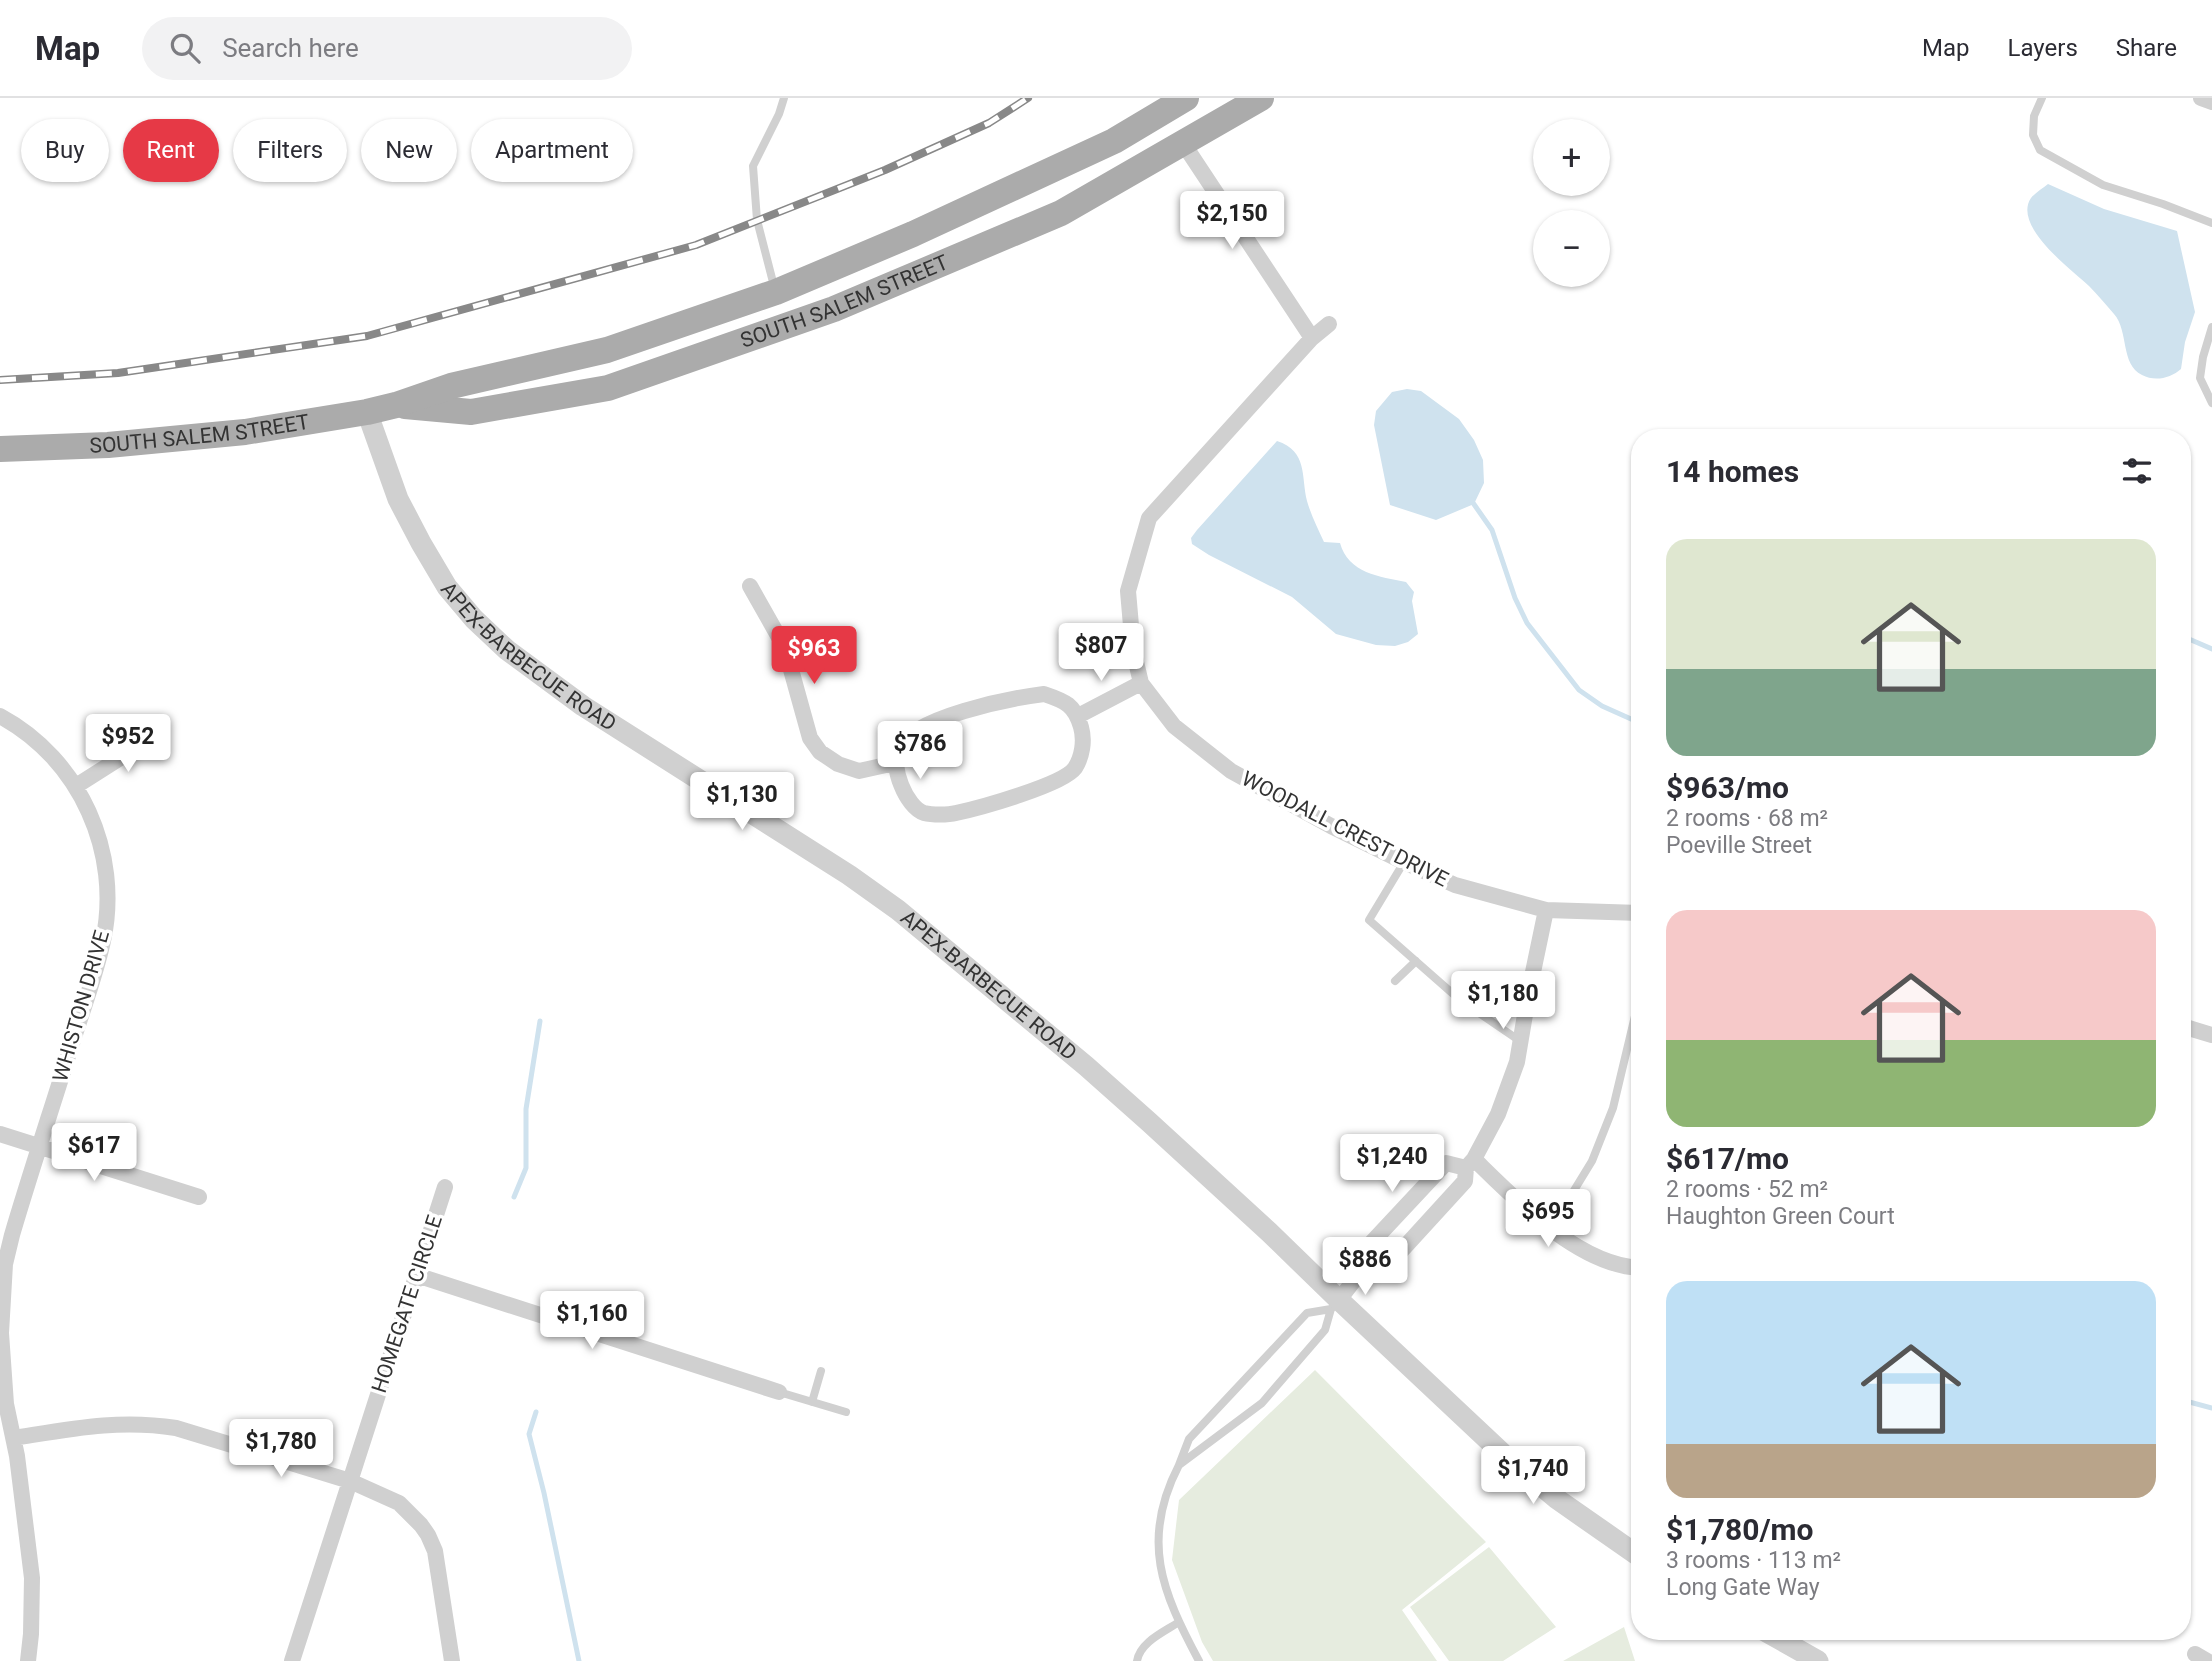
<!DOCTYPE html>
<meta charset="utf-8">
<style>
:root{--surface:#fff;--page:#f2f2f3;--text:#2b2b33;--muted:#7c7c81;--line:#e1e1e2;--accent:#e63946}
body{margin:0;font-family:Roboto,sans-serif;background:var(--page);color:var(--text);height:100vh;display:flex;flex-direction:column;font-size:26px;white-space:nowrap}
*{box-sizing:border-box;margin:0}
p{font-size:23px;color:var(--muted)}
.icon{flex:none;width:38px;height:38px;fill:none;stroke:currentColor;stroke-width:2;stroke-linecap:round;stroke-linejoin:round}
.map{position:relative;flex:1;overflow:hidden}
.panel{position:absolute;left:1631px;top:331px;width:560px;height:1211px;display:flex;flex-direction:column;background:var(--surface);border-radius:28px;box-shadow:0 2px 5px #0004}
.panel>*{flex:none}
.guide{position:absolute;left:21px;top:21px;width:665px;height:63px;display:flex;gap:14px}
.controls{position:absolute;left:1533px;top:21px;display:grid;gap:14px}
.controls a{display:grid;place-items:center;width:77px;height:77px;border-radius:50%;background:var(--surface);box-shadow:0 2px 5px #0004;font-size:35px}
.price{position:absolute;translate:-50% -60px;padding:0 16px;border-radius:7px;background:#fff;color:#222;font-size:23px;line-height:46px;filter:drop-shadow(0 2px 4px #0008)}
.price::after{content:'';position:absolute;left:50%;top:42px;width:21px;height:16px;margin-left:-10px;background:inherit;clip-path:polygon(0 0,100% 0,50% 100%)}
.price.active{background:var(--accent);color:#fff}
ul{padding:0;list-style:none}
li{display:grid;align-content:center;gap:14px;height:371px;padding:0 35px}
li span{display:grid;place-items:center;height:217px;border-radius:21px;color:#555}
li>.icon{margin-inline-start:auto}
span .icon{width:126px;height:126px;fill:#fffc;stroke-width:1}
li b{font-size:30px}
h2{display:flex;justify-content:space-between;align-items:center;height:84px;padding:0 35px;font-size:30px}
.chip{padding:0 24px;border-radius:32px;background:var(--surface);box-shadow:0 2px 5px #0004;font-size:24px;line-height:63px}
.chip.active{background:var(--accent);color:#fff}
header{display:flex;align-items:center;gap:42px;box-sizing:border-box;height:98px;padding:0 35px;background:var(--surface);border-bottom:2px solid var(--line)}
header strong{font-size:33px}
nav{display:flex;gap:38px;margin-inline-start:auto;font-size:24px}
.search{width:490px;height:63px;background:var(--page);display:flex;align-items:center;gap:18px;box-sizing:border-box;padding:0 24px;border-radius:38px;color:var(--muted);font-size:26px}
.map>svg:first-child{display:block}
</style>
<header>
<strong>Map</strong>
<div class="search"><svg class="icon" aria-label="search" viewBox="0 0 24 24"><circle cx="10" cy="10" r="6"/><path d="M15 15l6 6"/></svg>Search here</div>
<nav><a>Map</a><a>Layers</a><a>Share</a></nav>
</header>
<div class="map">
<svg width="2212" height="1563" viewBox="0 0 2212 1563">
<rect width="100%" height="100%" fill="#fff"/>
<!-- green -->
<path fill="#e6ecdf" d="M1315,1272L1486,1444L1402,1512L1437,1563H1213L1202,1544L1172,1462L1179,1402Z
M1489,1449L1556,1529L1503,1563H1449L1410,1509Z
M1624,1529L1635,1563H1563Z"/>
<!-- water -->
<path fill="#cfe2ee" d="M2048,86L2104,111L2177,133L2195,214L2185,244L2181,271C2171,280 2155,284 2142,277C2120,266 2129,233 2114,216C2106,207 2098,197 2089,188C2072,172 2012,128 2031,100C2035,95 2043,90 2048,86Z
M1407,291L1421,293L1459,321L1474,342L1483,362L1484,385L1474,406L1436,422L1390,407L1374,327L1376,313L1392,294Z
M1277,343C1308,353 1301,379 1307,403C1311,417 1318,431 1324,444L1340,445C1348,475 1380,479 1406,484L1414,494L1412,503L1418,536L1408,544L1395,548L1376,547L1336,536L1292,499L1209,457L1192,446L1191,440L1197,432Z"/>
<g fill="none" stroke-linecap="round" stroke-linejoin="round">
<!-- stream -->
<path stroke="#cfe2ee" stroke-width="5" d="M1471,402L1492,432L1515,500L1527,525L1579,592L1602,608L1640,625
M2182,538L2212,551
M514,1099L526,1070V1011L540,923
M2182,1302L2212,1310
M536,1314L529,1336L544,1395L579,1563"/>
<!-- service -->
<path stroke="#d0d0d0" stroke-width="8" d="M2042,0L2034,18L2033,37L2040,52L2103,87L2163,106L2212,125
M775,192L757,122L753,68L779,16L784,0
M2212,229L2203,259L2200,280L2212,305
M1404,764L1369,822L1460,902L1520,943
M1395,883L1416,863
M1551,1130L1592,1063L1613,1010L1640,897
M1331,1211L1325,1232L1262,1305L1179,1367L1189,1341L1307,1215L1331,1211L1339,1202
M779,1294L846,1314
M812,1304L821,1273
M1179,1367C1140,1442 1162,1494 1199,1563
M1137,1563C1140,1544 1164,1534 1179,1524"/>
<!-- minor -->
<path stroke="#d0d0d0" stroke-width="16" d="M2201,0L2212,4
M1183,45L1312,240
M1329,226L1312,240L1149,420L1128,493L1133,551L1141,585L1174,628L1231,673L1331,728L1404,764L1455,787L1546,812L1640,815
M750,488L785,550L810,640L820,654L838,666L859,673L895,665
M1044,596C1065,603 1075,607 1081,629C1085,643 1082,659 1075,670C1063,687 979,710 956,715C948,717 932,717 924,715C906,709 890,668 898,651C912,619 1012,600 1044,596Z
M0,618C80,661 122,755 103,843C95,880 80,919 69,955C50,1016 30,1076 12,1137L5,1166L1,1235L6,1306L17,1358L32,1480L31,1536L28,1563
M1078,618L1141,585
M76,688L161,634
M2182,928L2212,937
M0,1036L199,1099
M1474,1061L1498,1016L1517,964L1529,893L1546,812
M1466,1070L1474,1061C1516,1102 1578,1167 1640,1170
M1362,1172L1360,1157L1446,1065L1466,1070
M1362,1172L1381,1175L1465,1083L1466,1070
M416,1177L779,1294
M1339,1202L1362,1172
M14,1340C71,1331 118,1321 176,1330L350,1383L399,1405L421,1427L428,1437L435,1453L452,1563
M2195,1556L2207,1563
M292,1563L445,1089"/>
<!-- tertiary -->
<g stroke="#d0d0d0" stroke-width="21">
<path id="s1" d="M367,314L398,401L421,445L447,489L474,521L507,552L583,608L849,777L898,812L1086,968L1149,1024L1269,1134L1339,1202L1502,1355L1557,1401L1640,1459"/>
<path d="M1765,1533L1818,1563"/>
</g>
<!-- primary -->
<g stroke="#ababab" stroke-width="26">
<path id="s2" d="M405,308L471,314L608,290L834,211L1061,115L1261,0"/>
<path id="s3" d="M0,351L108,347L245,334L367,314L396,307L451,288L607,252L776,194L913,136L1114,43L1186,0"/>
</g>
<defs>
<path id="rail" d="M0,282L118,275L367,238L696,147L885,72L989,25L1028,0"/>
</defs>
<!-- rail casing -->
<use href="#rail" stroke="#888" stroke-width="8"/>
<!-- rail -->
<use href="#rail" stroke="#fff" stroke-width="5" stroke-dasharray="16" stroke-linecap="butt"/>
</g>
<g text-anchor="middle" stroke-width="7" stroke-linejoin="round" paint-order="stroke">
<!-- street labels -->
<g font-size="21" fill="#333" stroke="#fff">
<text dy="7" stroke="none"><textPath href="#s2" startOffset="457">SOUTH SALEM STREET</textPath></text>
<text dy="7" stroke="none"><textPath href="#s3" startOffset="200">SOUTH SALEM STREET</textPath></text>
<text dy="7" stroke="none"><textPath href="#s1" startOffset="301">APEX-BARBECUE ROAD</textPath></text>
<text transform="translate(1345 731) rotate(27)" y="7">WOODALL CREST DRIVE</text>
<text dy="7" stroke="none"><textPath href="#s1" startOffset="868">APEX-BARBECUE ROAD</textPath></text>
<text transform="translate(81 908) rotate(-74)" y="7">WHISTON DRIVE</text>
<text transform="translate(407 1206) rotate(-72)" y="7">HOMEGATE CIRCLE</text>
</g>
</g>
</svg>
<div class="controls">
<a>+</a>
<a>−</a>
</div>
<b class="price" style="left:1232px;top:153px">$2,150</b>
<b class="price" style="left:1101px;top:585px">$807</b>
<b class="price active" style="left:814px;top:588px">$963</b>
<b class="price" style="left:128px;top:676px">$952</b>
<b class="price" style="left:920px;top:683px">$786</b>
<b class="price" style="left:742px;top:734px">$1,130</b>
<b class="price" style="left:1503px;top:933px">$1,180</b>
<b class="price" style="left:94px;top:1085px">$617</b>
<b class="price" style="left:1392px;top:1096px">$1,240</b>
<b class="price" style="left:1548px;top:1151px">$695</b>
<b class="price" style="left:1365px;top:1199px">$886</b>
<b class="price" style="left:592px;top:1253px">$1,160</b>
<b class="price" style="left:281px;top:1381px">$1,780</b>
<b class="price" style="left:1533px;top:1408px">$1,740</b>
<div class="guide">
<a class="chip">Buy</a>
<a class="chip active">Rent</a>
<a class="chip">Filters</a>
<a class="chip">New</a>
<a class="chip">Apartment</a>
</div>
<section class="panel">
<h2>14 homes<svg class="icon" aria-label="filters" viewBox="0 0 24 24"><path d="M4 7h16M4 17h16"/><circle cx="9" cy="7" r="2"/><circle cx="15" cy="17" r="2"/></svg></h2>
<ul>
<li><span style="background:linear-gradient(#dfe7d0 60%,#7fa58c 0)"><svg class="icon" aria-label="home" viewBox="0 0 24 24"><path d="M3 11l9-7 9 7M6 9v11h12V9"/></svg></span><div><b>$963/mo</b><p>2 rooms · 68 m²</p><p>Poeville Street</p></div></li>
<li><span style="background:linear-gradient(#f6c9c9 60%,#8fb573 0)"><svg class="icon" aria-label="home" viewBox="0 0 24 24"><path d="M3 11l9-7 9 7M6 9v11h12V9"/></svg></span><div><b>$617/mo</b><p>2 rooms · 52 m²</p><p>Haughton Green Court</p></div></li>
<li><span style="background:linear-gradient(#bfe0f5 75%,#b9a48a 0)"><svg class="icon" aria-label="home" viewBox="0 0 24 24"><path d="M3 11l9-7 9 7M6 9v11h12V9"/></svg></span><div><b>$1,780/mo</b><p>3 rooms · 113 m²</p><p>Long Gate Way</p></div></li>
</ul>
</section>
</div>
